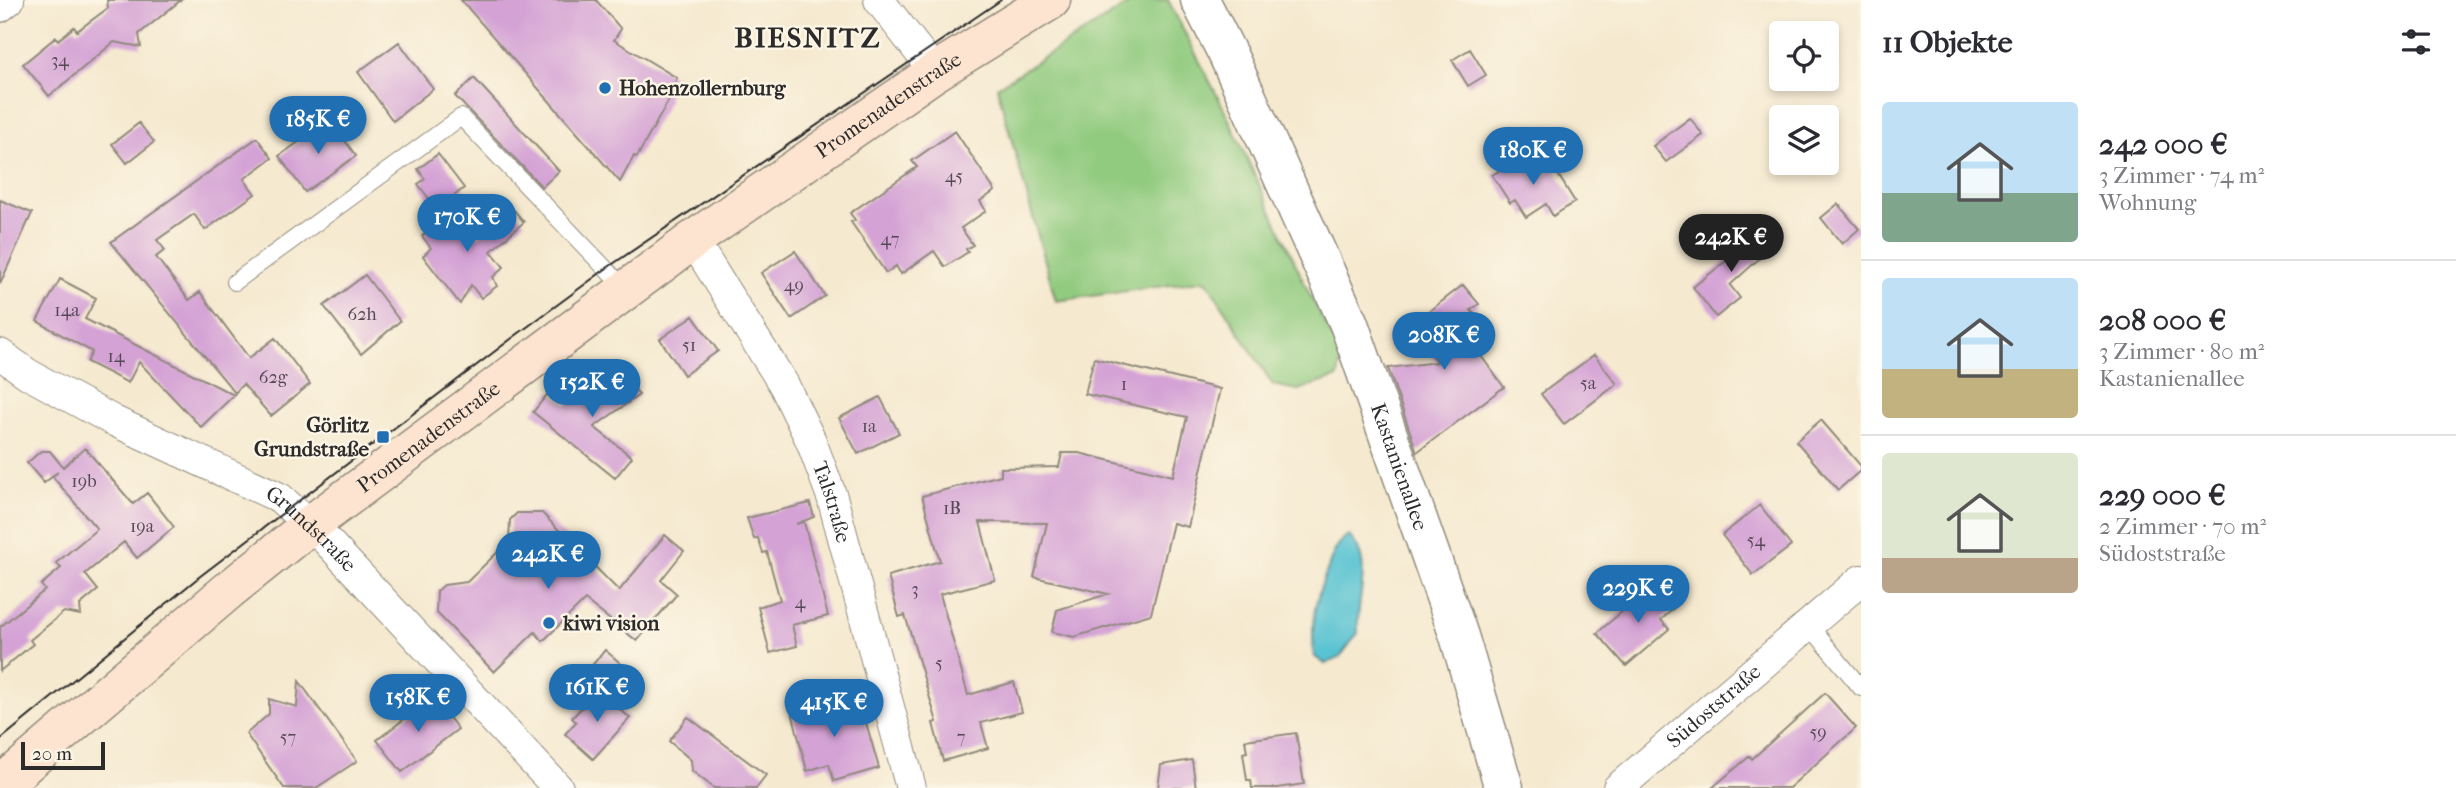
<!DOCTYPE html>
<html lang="de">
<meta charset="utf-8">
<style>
:root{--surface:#fff;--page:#f2f2f3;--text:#2b2b33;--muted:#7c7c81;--line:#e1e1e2;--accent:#1f6fb2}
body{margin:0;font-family:"IM FELL French Canon",serif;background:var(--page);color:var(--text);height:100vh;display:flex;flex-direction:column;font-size:26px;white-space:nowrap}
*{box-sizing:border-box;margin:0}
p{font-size:23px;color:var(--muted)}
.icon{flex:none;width:38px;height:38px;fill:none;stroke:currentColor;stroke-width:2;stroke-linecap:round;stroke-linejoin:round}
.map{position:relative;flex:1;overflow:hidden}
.drawer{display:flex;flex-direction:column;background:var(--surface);width:595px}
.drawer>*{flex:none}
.controls{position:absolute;left:1769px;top:21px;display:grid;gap:14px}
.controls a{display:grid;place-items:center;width:70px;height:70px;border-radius:7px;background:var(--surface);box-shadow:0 4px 10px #0003;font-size:35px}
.scale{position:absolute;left:21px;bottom:18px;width:84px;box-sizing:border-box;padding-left:7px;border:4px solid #2b2b2b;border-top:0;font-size:19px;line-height:24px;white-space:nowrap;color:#2b2b2b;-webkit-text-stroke:5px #fcf5e5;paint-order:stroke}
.price{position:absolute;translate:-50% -60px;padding:0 16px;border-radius:24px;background:var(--accent);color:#fff;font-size:23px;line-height:46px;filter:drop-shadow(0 2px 4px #0008)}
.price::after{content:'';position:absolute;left:50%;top:42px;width:21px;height:16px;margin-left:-10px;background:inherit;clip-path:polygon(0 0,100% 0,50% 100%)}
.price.on{background:#222;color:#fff}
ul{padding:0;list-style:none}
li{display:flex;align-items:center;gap:21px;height:175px;padding:0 21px}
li+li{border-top:2px solid var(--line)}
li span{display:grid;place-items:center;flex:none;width:196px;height:140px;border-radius:7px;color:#555}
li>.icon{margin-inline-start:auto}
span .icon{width:84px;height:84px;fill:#fffc;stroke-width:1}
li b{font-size:30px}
h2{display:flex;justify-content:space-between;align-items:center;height:84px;padding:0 21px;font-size:30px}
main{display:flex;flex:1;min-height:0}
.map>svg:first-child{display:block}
</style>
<main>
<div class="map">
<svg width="1861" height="788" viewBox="0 0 1861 788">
<rect width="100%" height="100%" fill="#fcf5e5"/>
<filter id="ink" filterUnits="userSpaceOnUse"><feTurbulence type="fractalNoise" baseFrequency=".0143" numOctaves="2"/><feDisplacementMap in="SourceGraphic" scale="14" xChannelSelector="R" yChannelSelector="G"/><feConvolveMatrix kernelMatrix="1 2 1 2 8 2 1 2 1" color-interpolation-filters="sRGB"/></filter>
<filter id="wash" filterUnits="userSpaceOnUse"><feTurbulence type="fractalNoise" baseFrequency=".00686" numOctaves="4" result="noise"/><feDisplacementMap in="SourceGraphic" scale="28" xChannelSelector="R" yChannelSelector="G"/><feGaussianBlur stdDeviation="1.57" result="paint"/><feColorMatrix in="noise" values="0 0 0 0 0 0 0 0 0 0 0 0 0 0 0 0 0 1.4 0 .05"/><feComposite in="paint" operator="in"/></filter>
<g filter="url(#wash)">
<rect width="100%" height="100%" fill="#f5e9cf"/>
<!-- green -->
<path fill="#91cb7f" stroke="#5e7b55" stroke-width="2" d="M1135,0H1168L1225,111L1310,295L1341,353L1338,377L1298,390L1273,385L1206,280L1056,301L997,87Z"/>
<!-- water -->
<path fill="#58c3d2" stroke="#42777e" stroke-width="2" d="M1348,535C1376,560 1355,600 1358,633L1339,658L1325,664L1314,656C1311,618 1314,603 1328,568C1333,554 1336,544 1348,535Z"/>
<g id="blocks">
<!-- building -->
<path fill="#d4a2d5" d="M107,0H181L139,34L141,47L114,42L49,96L23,64L56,37L58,40L74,27L77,31L108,8Z
M461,0H596L621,29L614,40L677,78L667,98L669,100L637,157L634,156L620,182Z
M399,42L433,89L393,121L358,72Z
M1470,49L1486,75L1468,86L1452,60Z
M474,78L559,171L542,187L455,96Z
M1690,118L1703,135L1666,162L1653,146Z
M330,120L356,156L305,192L279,156Z
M139,123L154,142L127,163L112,144Z
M955,131L995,191L980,201L986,211L961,228L973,245L966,249L968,252L945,267L934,251L901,274L896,266L886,273L851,222L855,220L850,213L917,167L912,161Z
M257,138L272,158L244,179L255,194L205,230L194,214L157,240L165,250L156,257L189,300L200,292L249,358L275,338L310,384L271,416L243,384L235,393L111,242Z
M438,154L464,188L437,209L418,184L425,179L418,169Z
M1527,154L1540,176L1554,168L1575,202L1553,216L1546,204L1526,217L1515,200L1510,203L1492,175Z
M0,200L32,213L0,284Z
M1838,204L1859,229L1842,244L1821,218Z
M458,210L478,237L514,210L524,222L491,251L504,267L493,277L497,286L481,298L471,285L460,304L423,256L431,248L422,236Z
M1753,230L1771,248L1730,285L1740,298L1716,317L1693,287L1735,254L1731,249Z
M795,251L825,296L791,319L761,273Z
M365,275L400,321L361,354L324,306Z
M60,279L96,298L85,319L234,395L201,427L139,362L128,383L87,362L92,352L37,321Z
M1463,285L1479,304L1471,310L1476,317L1461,329L1504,387L1417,452L1388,368L1437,362L1409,327Z
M693,316L718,351L684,375L660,339Z
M1594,355L1617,384L1564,424L1541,394Z
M1094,358L1220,389L1188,527L1173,523L1151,614L1074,637L1052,632L1057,610L1108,594L1034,577L1047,523L980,522L995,580L940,594L968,695L1014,682L1022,712L981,723L988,748L943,761L933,723L937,722L905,615L899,617L888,576L940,561L922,496L1001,475V468L1059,467L1062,453H1079L1173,476L1187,417L1085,394Z
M620,367L639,395L594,427L632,457L615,478L533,412L550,391L567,405Z
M880,397L899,433L858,454L839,418Z
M1821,420L1861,466V470L1838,490L1796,441Z
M85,448L133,504L147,493L174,527L137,558L124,542L85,574L98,590L80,605L81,615L64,612L30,640L33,644L0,671V627L45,590L41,585L61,568L56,563L97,529L52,476L58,472L44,483L27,463L41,451H50L63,467Z
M810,503L814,517L796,524L804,522L828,616L792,625L797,646L770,653L758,607L780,600L767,552L763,553L758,538L754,539L747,518Z
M1760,505L1791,546L1753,575L1722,535Z
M517,513H542L619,591L665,535L684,551L661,580L677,594L637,641L585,600L543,641L535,632L494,672L436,612L437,591L444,585L467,582L509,541L510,520Z
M1656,582L1676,606L1661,620L1669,629L1626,666L1597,633Z
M605,650L625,667L604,692L584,675Z
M299,681L357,761L316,788H284L246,734L269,714V699L297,707Z
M598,690L630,718L593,759L565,734L576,722L572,718Z
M1825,693L1856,728L1789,788H1712L1750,756L1752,759Z
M817,696L823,716L861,705L879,768L834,781L829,764L807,771L790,704Z
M433,697L458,729L402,772L377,740Z
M688,717L766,775L756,788H714L692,771L691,760L669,741Z
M1296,733L1304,784L1278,788H1252L1251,780H1247L1243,753L1247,752L1245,740Z
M1192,760L1196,788H1158L1161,765Z"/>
</g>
</g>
<g filter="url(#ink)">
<use href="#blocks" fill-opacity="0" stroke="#908a7d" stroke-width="2"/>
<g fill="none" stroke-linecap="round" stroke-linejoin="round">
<defs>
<path id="service" d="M235,282L461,117L625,289
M1809,625L1861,688"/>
<g id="minor">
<path d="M879,0L935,72"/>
<path d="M0,7L9,0"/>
<path id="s1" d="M693,240L784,385L811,441L832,497L911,788"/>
<path id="s2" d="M0,354L28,374L114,421L280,498L326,540L558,788"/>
<path id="s3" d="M1618,788L1861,580"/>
</g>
<g id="tertiary">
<path id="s4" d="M1200,0L1228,55L1349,324L1459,636L1504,788"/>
</g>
<g id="secondary">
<path id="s5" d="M0,786L229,590L310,525L693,240L935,72L1051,0"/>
</g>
</defs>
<!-- service casing -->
<use href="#service" stroke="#908a7d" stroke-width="18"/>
<!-- minor casing -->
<use href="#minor" stroke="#908a7d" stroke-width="32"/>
<!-- tertiary casing -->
<use href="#tertiary" stroke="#908a7d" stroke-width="41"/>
<!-- secondary casing -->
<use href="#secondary" stroke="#908a7d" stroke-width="41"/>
<!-- service -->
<use href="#service" stroke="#fff" stroke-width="16"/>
<!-- minor -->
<use href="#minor" stroke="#fff" stroke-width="30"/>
<!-- tertiary -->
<use href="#tertiary" stroke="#fff" stroke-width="38"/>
<!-- secondary -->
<use href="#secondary" stroke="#fde4d0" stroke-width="38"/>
<!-- tram -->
<path stroke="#2b2b2b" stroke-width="2" d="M0,740L199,577L511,339L607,268L1001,0"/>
</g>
</g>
<!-- markers -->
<g fill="#1f6fb2" stroke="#fcf5e5" stroke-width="2.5">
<circle cx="605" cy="88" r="7"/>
<rect x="376" y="430" width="14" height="14" rx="3.5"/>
<circle cx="549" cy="623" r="7"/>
</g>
<g text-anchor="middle" stroke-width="5" stroke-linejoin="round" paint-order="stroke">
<!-- number labels -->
<g font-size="18" fill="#554956">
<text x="60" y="66">34</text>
<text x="954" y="182">45</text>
<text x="890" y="245">47</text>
<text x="794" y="291">49</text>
<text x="67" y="316">14a</text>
<text x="362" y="320">62h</text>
<text x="689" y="351">51</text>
<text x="116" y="362">14</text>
<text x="273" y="383">62g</text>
<text x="1588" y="389">5a</text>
<text x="1124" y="390">1</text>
<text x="869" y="432">1a</text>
<text x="84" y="487">19b</text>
<text x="952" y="514">1B</text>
<text x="142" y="532">19a</text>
<text x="1756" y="546">54</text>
<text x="915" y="595">3</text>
<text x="800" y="608">4</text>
<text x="939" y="669">5</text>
<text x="1818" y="738">59</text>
<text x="288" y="743">57</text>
<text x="961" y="743">7</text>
</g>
<!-- poi labels -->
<g font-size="21" font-weight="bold" fill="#2b2b2b" stroke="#fcf5e5" text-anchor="start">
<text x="619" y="95">Hohenzollernburg</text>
<text x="369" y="432" text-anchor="end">Görlitz<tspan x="369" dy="24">Grundstraße</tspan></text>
<text x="563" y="630">kiwi vision</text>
</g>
<!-- street labels -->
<g font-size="21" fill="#2b2b2b" stroke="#fcf5e5">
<text dy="7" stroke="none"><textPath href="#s5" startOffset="1120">Promenadenstraße</textPath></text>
<text dy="7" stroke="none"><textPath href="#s5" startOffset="553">Promenadenstraße</textPath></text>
<text dy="7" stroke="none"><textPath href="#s4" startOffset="508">Kastanienallee</textPath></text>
<text dy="7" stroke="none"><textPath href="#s1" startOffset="298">Talstraße</textPath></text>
<text dy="7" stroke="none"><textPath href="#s2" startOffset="359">Grundstraße</textPath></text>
<text dy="7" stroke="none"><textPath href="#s3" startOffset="126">Südoststraße</textPath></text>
</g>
<!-- district labels -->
<g font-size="28" font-weight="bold" letter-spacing="2" fill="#2b2b2b" stroke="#fcf5e5">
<text x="808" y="47">BIESNITZ</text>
</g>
</g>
</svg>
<div class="controls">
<a><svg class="icon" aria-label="locate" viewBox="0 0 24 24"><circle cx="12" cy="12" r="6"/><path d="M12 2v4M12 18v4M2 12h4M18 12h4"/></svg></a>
<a><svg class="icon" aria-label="layers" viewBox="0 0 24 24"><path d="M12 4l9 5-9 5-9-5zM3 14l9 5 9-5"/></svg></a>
</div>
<div class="scale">20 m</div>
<b class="price" style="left:318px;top:156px">185K €</b>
<b class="price" style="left:1533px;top:187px">180K €</b>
<b class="price" style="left:467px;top:254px">170K €</b>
<b class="price on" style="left:1731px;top:274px">242K €</b>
<b class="price" style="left:1444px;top:372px">208K €</b>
<b class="price" style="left:592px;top:419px">152K €</b>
<b class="price" style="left:548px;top:591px">242K €</b>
<b class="price" style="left:1638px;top:625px">229K €</b>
<b class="price" style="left:597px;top:724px">161K €</b>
<b class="price" style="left:418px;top:734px">158K €</b>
<b class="price" style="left:834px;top:739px">415K €</b>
</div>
<section class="drawer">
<h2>11 Objekte<svg class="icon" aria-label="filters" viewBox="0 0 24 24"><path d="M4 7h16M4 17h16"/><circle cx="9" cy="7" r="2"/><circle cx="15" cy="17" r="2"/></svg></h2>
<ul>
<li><span style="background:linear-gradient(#bfe0f5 65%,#7fa58c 0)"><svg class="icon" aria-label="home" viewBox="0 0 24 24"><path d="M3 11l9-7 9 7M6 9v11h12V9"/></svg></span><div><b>242 000 €</b><p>3 Zimmer · 74 m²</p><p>Wohnung</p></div></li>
<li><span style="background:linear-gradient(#bfe0f5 65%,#c2b280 0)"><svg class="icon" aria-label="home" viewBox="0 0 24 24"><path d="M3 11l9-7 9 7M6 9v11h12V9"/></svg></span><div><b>208 000 €</b><p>3 Zimmer · 80 m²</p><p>Kastanienallee</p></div></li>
<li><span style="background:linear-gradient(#dfe7d0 75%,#b9a48a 0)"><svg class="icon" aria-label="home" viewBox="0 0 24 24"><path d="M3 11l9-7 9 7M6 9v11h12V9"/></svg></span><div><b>229 000 €</b><p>2 Zimmer · 70 m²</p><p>Südoststraße</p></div></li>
</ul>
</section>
</main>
